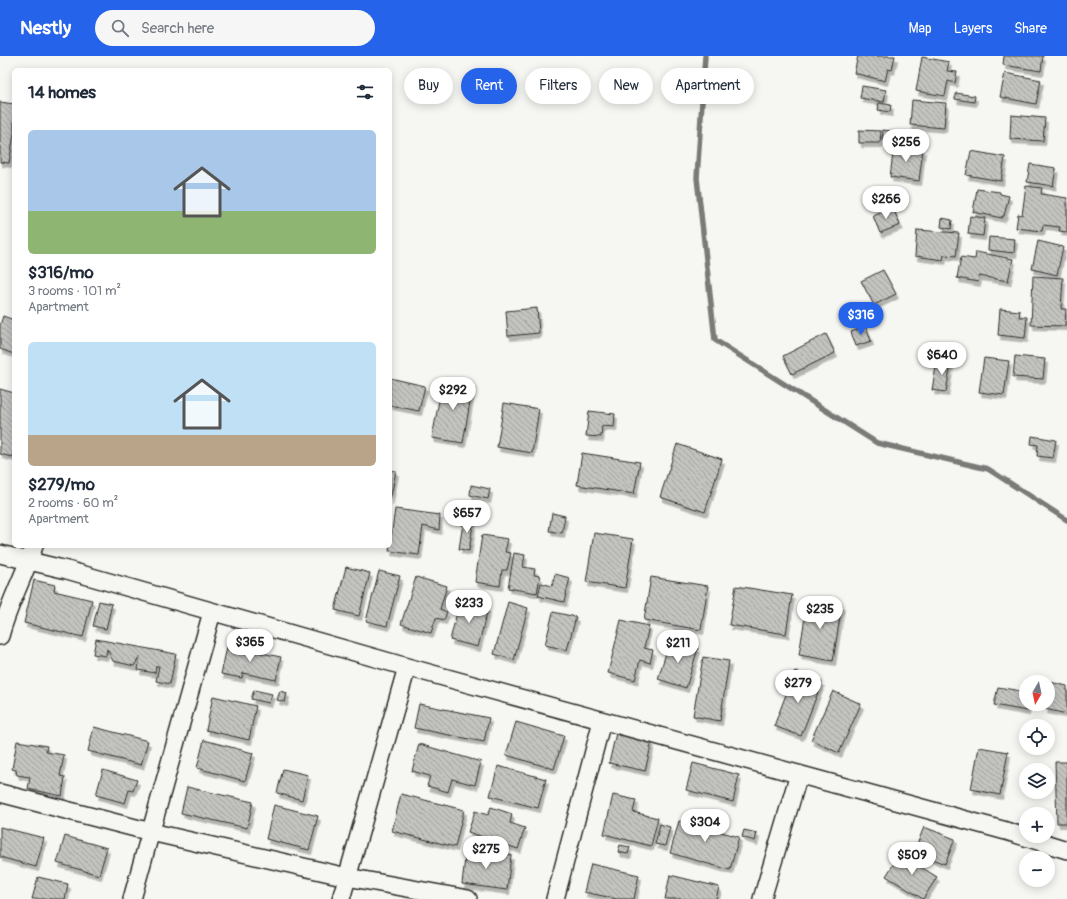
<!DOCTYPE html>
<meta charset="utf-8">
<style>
:root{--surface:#fff;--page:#f6f6f7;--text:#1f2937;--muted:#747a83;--accent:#2563eb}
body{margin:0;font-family:Pangolin,sans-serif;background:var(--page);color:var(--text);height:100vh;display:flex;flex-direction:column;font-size:15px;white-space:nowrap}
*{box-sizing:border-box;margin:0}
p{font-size:13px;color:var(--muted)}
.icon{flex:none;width:22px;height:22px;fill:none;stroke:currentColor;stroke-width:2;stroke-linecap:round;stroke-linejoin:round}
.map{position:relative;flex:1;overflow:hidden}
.side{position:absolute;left:12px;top:12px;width:380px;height:480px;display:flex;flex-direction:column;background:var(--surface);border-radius:6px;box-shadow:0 2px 10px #0003}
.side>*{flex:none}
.guide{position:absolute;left:404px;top:12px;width:380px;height:36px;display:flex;gap:8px}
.needle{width:26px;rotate:189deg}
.fabs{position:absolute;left:1019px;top:619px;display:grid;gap:8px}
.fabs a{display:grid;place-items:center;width:36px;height:36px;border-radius:50%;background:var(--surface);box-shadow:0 2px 10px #0003;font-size:20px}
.price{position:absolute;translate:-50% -34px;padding:0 9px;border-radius:14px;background:#fff;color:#222;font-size:13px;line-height:26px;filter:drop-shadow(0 1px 2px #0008)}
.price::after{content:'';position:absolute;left:50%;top:24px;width:12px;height:9px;margin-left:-6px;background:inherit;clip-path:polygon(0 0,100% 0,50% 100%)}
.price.selected{background:var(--accent);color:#fff}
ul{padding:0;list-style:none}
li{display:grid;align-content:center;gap:8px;height:212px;padding:0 16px}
li span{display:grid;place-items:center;height:124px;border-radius:6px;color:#555}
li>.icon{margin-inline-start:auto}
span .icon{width:72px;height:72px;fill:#fffc;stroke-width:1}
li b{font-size:17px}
h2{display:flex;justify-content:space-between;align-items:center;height:48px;padding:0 16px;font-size:17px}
.pill{padding:0 14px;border-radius:18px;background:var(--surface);box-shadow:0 2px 10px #0003;font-size:14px;line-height:36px}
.pill.selected{background:var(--accent);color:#fff}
header{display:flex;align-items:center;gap:24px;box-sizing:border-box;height:56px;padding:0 20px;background:var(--accent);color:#fff}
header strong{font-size:19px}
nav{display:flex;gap:22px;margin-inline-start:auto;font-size:14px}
.search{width:280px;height:36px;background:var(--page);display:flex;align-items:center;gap:10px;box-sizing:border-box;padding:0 14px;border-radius:22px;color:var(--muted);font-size:15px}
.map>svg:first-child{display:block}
</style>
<header>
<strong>Nestly</strong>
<div class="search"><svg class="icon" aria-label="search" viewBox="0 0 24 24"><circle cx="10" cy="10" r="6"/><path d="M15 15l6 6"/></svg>Search here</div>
<nav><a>Map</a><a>Layers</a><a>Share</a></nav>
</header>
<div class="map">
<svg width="1067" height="843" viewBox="0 0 1067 843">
<defs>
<pattern id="building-back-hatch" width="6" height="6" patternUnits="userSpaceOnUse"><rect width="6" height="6" fill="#c3c3c0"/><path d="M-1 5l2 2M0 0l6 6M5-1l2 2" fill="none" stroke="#9f9f9c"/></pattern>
<filter id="shadow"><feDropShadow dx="2.5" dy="4.5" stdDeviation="0" flood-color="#0004"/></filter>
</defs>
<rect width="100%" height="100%" fill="#f6f6f2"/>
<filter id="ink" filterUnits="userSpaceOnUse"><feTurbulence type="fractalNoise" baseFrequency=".025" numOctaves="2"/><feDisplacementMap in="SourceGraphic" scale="8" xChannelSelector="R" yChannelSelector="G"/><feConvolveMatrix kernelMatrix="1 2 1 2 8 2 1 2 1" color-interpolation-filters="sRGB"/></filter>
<g filter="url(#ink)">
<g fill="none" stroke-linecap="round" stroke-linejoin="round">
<!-- stream -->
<path stroke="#7a7a78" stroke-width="5.5" d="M705,0L697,122L715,284L877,387L988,413L1067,464"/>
</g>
<!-- building -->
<path fill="url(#building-back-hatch)" stroke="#2b2b2b" filter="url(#shadow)" d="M858,0H895L892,14L888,13L885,25L854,17Z
M1004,0H1043L1041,15L1003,9Z
M922,1L949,6L947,15L957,16L955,27L948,25L945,40L916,35Z
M1005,17L1041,24L1036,48L1000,41Z
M862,30L886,34L884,46L860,42Z
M956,37L975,40L974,46L955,43Z
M912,44L946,47L944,72L910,69Z
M0,46L14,48V78L9,107L0,106Z
M879,47L891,49L890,56L878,54Z
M1011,59L1045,62L1043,85L1010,83Z
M859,74L881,75L880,87H859Z
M883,74L901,76V85L882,84Z
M904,79L920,80L919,89L904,88Z
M894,89L923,93L919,125L890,121Z
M971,95L1005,101L1001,125L966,119Z
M1030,108L1056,112L1053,130L1027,126Z
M1026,130L1042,132L1041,138L1067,142V176L1059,175L1060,171L1043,169L1042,175L1016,172L1018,158L1022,159Z
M977,133L1000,136V138L1009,140L1004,160H1002V162L973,156Z
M893,152L900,169L880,177L873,160Z
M970,160L985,162L983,180L968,178Z
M942,162L952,164L951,173L941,171Z
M917,174L959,177L956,200L944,199L943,204L915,200Z
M989,181L1015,183L1014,197L988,194Z
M1038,185L1063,191L1057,219L1032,213Z
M976,196L1013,203L1008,225L979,220L978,226L957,222L961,201L975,203Z
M883,214L896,238L874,249L861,225Z
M1033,220L1063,222L1061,253H1066L1065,270L1031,269Z
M537,252L539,277L508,280L506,255Z
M1000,253L1020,255L1019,261H1027L1025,282L998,279Z
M3,260L14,264V298L0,293V269Z
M866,270L871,285L856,290L851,276Z
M826,278L835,297L792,318L783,300Z
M1015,300L1045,303L1043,323L1013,321Z
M984,302L1009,305L1004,339L979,336Z
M937,305L951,307L946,336L932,334Z
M390,322L425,330L419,355L390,349Z
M443,323L473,328L463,387L432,382Z
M0,333L14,337V392L12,401L0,398Z
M504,347L539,353L532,397L497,391Z
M589,355L615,358L614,371L602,370L601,381L586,380Z
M1032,380L1056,384L1053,402L1037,400L1038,389L1031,388Z
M677,388L722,403L705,456L660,441Z
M582,397L640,406L634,438L577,429Z
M390,414L396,415L390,445Z
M471,429L490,433L488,443L470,439Z
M395,453L440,459L439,474L423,470L419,499L389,495Z
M552,457L565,460L562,477L549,475Z
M464,461L474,462L469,495L459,493Z
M594,477L633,483L625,532L586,526Z
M482,479L508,483L505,496L511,497L507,514H502L500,530L475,526Z
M514,497L525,499L523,511L535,513L534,519L540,520L537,537L508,532Z
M346,511L370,517L359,560L335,554Z
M379,515L400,520L387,570L366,565Z
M555,518L570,522L564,546L538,540L541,527L552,530Z
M416,521L447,530L440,553L447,556L444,564L436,562L431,577L401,568Z
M651,521L708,530L701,574L644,564Z
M34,524L55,529L54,535L92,544L83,581L24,567Z
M736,530L792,539L786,578L729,569Z
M808,542L842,548L833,605L799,599Z
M99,545L112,548L106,573L93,570Z
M460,545L488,552L478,591L450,584Z
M508,546L528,552L514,604L494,598Z
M553,556L576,561L567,594L545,589Z
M621,564L649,570L644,592L653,594L650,607L640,604L635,624L608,617Z
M96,583L176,598L170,628L156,625L159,610H156L155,617L138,614L140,600L134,610L113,605L107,593L106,600L93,598Z
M670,584L698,592L686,632L658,623Z
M243,585L254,587L252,595L281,601L276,624L243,617L242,622L221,618L227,591L241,594Z
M703,601L729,605L720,665L693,660Z
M795,615L822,626L801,680L774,670Z
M1050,626L1067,630V658L1045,653L1046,648H1048Z
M998,631L1026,636V648H1028L1027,655L994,649Z
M254,634L272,638L269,647L251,643Z
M280,635L287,637L285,646L277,644Z
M833,635L861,648L839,697L811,684Z
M213,640L256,650L249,684L206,674Z
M419,648L489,662L484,686L414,672Z
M516,666L564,680L554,713L506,699Z
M94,671L148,685L141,709L88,695Z
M616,677L652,686L645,715L609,707Z
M204,684L253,697L245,725L197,712Z
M17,685L47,690L46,696L64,699L60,720L65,721L62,740L28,733L30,721L17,719L16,714L12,713Z
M419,688L481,706L475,729L452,723L448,736L427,730L430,720L412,715Z
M979,691L1008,696L1000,739L971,733Z
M1055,706H1067V767H1057Z
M693,707L739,719L733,746L686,734Z
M498,710L546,723L538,752L490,740Z
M283,713L308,719L302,744L277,737Z
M103,714L137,724L133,735L129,734L125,747L96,739Z
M187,731L253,746L247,772L181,757Z
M401,738L464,754L455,791L392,775Z
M613,739L636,744L633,756L658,762L651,790L604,778Z
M274,749L318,760L309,794L266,783Z
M491,751L512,758L510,767L525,772L518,793L468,776L475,755L488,759Z
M703,758L718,763L715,774L739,781L730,814L670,797L679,765L700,771Z
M660,768L670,771L665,790L655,788Z
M0,771L44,782L36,811L0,801Z
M924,771L955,783L945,808L914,796Z
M744,774L757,777L755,785L742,781Z
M65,780L107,792L99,819L57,807Z
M620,789L630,791L628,798L618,796Z
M466,793L479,795L478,799L501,802V797L511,799L507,834L462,828Z
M900,798L937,821L923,843L886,820Z
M591,808L639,819L634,843H617L584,836Z
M670,819L719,831L716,843H665Z
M38,821L68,828L65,843H32Z"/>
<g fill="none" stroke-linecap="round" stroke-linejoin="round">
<defs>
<path id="street" d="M0,498L67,514L407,611L1006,775L1067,794
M0,580C8,549 24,521 34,490
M0,737L151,776L347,821L468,843
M132,843L212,556
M341,843L407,611
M555,843L602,665
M762,843L799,718"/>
</defs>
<!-- street casing -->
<use href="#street" stroke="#2b2b2b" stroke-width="20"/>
<!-- street -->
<use href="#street" stroke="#f6f6f2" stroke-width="17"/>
</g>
</g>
</svg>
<div class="fabs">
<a><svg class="needle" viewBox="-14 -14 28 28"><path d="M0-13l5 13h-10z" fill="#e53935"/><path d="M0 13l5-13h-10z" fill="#747a83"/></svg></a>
<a><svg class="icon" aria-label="locate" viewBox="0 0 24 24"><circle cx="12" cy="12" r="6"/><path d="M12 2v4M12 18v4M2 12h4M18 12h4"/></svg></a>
<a><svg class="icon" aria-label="layers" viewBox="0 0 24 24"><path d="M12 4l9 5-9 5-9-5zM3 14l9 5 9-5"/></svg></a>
<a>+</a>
<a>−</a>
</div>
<b class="price" style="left:906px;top:107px">$256</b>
<b class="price" style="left:886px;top:164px">$266</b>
<b class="price selected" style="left:861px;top:280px">$316</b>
<b class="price" style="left:942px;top:320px">$640</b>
<b class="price" style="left:453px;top:355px">$292</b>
<b class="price" style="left:467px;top:478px">$657</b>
<b class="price" style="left:469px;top:568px">$233</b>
<b class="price" style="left:820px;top:574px">$235</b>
<b class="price" style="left:250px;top:607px">$365</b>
<b class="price" style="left:678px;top:608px">$211</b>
<b class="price" style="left:798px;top:648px">$279</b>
<b class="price" style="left:705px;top:787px">$304</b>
<b class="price" style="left:486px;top:814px">$275</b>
<b class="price" style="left:912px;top:820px">$509</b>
<div class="guide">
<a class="pill">Buy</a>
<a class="pill selected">Rent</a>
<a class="pill">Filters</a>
<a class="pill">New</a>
<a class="pill">Apartment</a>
</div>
<section class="side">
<h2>14 homes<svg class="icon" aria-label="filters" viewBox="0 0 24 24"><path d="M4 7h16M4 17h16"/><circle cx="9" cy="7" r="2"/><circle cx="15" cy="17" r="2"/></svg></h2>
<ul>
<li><span style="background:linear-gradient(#a9c7e8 65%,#8fb573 0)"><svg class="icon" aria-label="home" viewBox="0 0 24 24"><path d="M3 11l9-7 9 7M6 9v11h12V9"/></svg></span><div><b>$316/mo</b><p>3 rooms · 101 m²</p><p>Apartment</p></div></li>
<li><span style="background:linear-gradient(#bfe0f5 75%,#b9a48a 0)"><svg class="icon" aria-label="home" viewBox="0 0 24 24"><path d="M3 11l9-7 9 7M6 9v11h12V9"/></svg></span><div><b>$279/mo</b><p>2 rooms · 60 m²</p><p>Apartment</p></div></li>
</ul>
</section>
</div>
